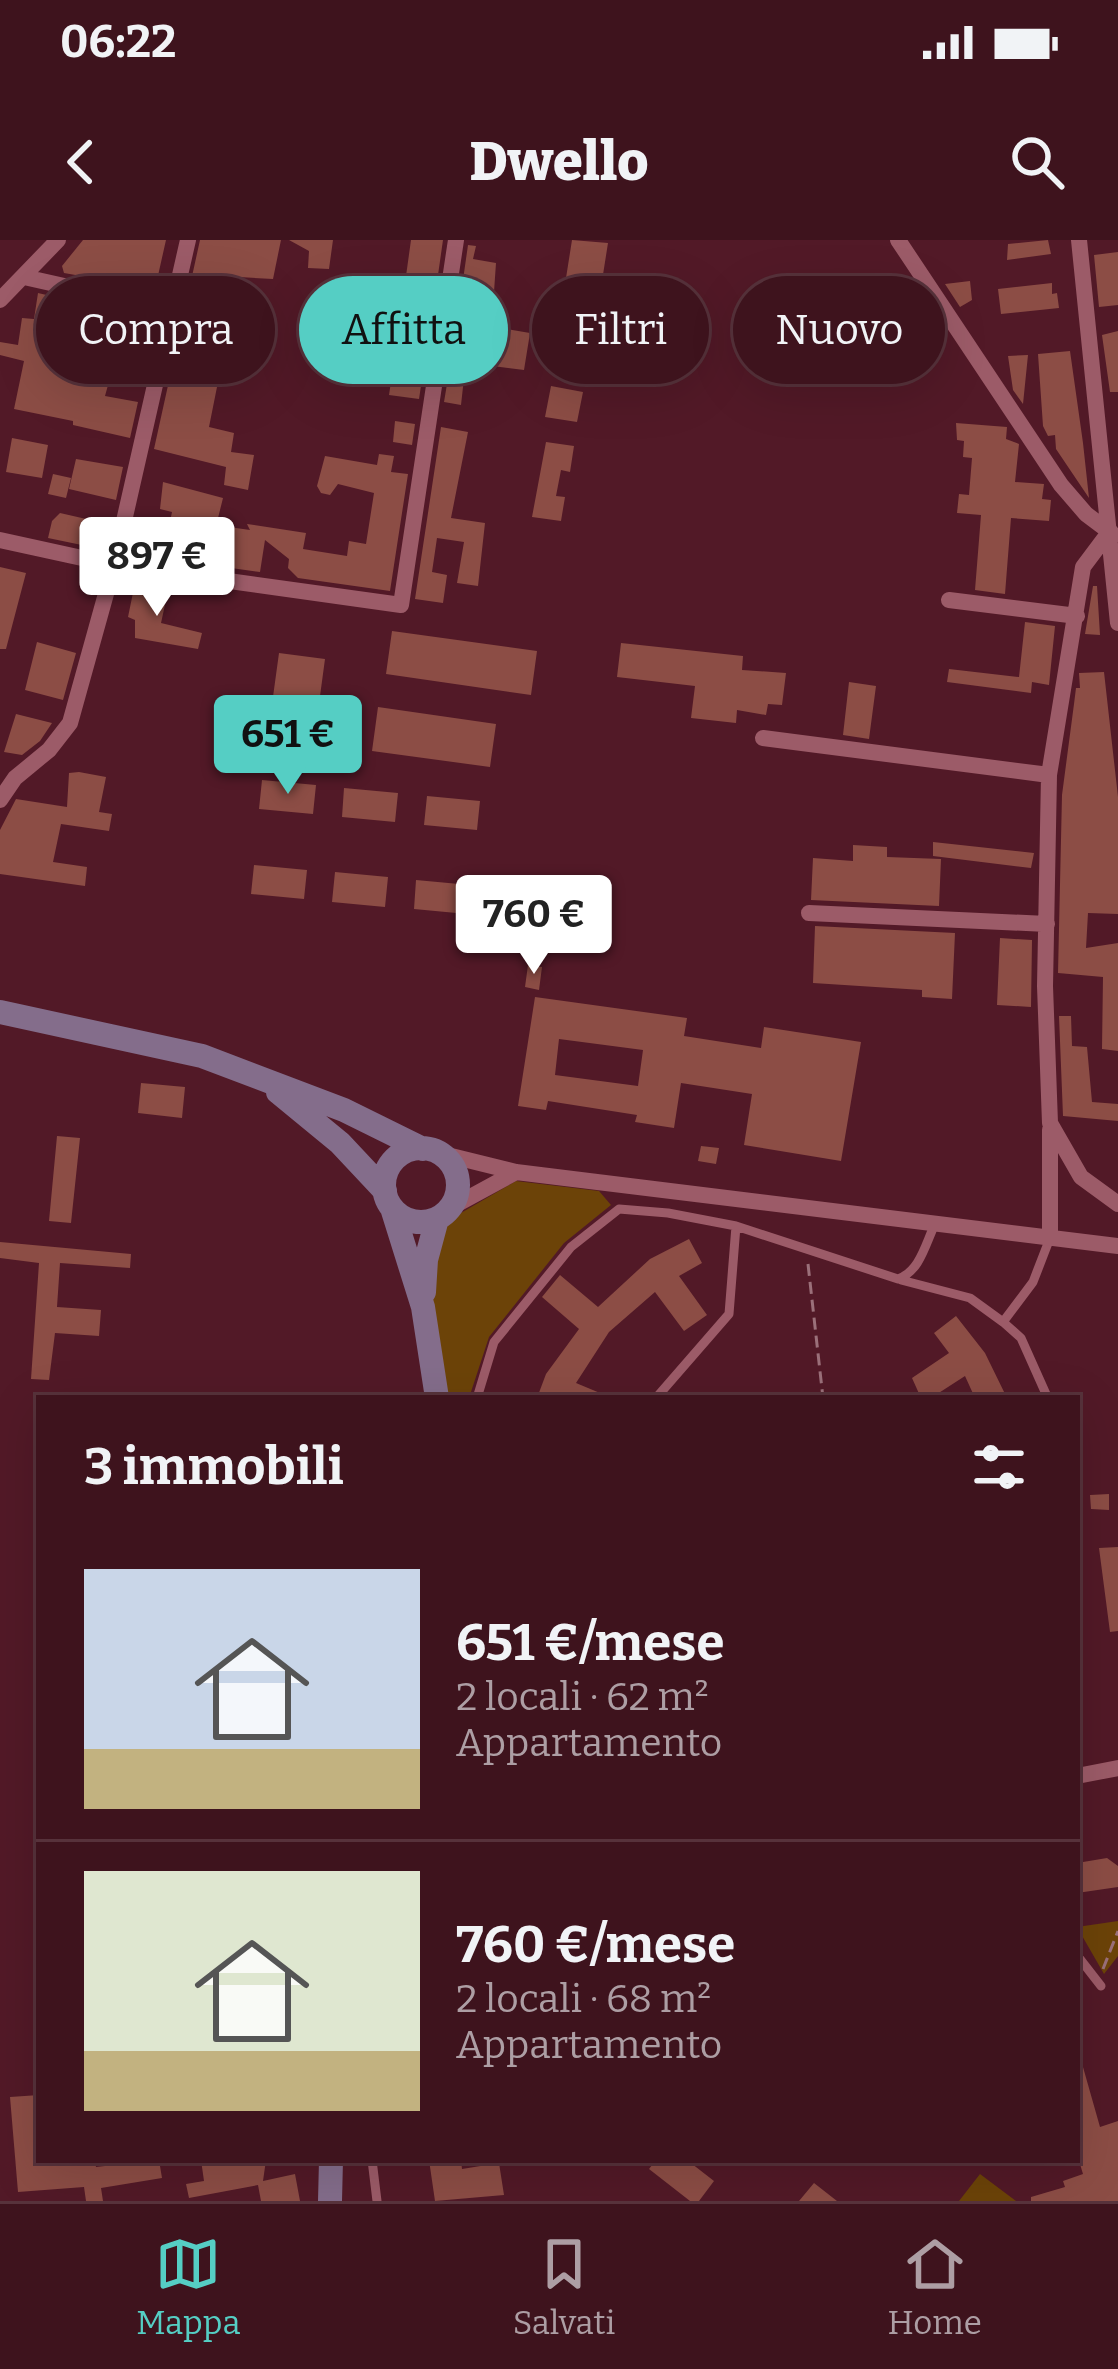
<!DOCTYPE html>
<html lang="it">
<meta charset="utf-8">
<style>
:root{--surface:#3e131d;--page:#49202a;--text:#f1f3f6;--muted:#ad9ea4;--line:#57323b;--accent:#55cec4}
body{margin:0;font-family:Bitter,serif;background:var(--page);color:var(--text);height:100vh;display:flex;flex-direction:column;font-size:45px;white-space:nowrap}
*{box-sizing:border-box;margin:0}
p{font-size:39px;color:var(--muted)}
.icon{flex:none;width:66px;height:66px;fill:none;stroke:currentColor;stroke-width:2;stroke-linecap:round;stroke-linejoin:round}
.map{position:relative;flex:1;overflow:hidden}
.panel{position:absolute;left:36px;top:1155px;width:1044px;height:768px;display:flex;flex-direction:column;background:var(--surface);border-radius:0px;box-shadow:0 12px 48px #0002,0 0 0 3px var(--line)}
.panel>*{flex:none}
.top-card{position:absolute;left:36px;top:36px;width:1047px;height:108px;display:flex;gap:24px}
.price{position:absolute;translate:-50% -102px;padding:0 27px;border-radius:12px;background:#fff;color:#222;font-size:39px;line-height:78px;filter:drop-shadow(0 3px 6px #0008)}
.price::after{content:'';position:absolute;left:50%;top:72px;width:36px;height:27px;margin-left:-18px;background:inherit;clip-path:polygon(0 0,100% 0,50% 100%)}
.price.active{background:var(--accent);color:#111}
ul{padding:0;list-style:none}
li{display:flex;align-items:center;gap:36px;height:300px;padding:0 48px}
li+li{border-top:3px solid var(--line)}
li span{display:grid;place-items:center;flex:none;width:336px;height:240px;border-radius:0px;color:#555}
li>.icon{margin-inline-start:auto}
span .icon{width:144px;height:144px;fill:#fffc;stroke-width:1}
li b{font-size:51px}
h2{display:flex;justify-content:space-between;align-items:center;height:144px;padding:0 48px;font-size:51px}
.tag{padding:0 42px;border-radius:54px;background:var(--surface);box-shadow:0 12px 48px #0002,0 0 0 3px var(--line);font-size:42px;line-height:108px}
.tag.active{background:var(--accent);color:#111}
.status{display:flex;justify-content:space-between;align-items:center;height:84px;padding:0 60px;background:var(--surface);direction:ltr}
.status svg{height:33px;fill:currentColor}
header{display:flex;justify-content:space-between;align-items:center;height:156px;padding:0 48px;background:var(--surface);font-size:54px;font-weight:800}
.tab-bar{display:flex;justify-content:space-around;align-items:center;height:168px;border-top:3px solid var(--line);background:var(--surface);font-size:33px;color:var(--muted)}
.tab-bar a{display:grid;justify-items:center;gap:6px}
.tab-bar .active{color:var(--accent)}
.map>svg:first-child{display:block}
</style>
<div class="status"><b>06:22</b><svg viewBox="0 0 49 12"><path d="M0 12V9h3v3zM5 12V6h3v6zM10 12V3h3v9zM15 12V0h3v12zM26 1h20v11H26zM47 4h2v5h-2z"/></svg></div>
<header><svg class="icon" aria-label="back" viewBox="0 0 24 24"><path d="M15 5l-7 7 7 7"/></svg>Dwello<svg class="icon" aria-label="search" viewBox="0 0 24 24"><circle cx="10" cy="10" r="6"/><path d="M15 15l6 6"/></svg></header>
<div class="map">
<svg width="1118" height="1961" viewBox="0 0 1118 1961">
<rect width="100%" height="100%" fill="#521927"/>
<!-- green -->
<path fill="#6c4308" d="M516,941L599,951L611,965L564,1003L489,1097L469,1158H447L431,1070L441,991L454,977Z
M1118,1681V1716L1104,1734L1077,1687Z
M980,1934L1016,1961H959Z"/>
<!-- building -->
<path fill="#8c4d45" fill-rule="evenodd" d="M83,0H166L155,49L64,33L62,26Z
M200,0H281L273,39L239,37L209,187L234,193L231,212L254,215L248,250L224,245L226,227L154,209Z
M289,0H333L329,29L308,28L309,11Z
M411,0H443L437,42L406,36Z
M572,0L608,3L602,41L566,38Z
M1048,0L1051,14L1007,20L1008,4Z
M468,5L476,6L473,19L496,23L494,52L462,47Z
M1118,12V65L1099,67L1094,15Z
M970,41L972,60L960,67L945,44Z
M1052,43V54L1057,53L1059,68L1001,74L998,49Z
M38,53L55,57L54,62L150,87L140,133L113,127L105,156L138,162L130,198L73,185V181L14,169L24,121L0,115V102L18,105L22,78L34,79Z
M460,68L485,75L483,85L530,93L524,130L477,124L475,140L464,138L461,165L444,162L451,120L458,121Z
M789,70L806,71V88L788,86Z
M405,82L430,87L419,159L389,155L392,135H399Z
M1118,91V152H1110L1102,95Z
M1070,111L1083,203L1089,258L1056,209L1055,195L1048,196L1043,186L1038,114Z
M1028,115L1023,164L1013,150L1008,116Z
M551,146L583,152L577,182L545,177Z
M395,181L415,184L412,205L393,202Z
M956,183L1007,187L1006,199L1019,204L1015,242L1044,244L1042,259L1051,260L1049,281L1011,278L1005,354L975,350L981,275L957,273L959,254L969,255L972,218L963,217L964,201L957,200Z
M441,187L468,192L451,278L485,283L478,346L457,343L464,302L437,298L432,332L447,335L443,363L415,359Z
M12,198L48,205L42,238L6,232Z
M546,202L574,206L570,232L561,230L556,256L565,257L561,281L532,277Z
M379,214L394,216L391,232L408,234L390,351L298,338L288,328L289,319L265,300L260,332L131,314L135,289L167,296L172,272L160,269L163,242L223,258L218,278L223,281L222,286L250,290L247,284L306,293L303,309L347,316L349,301L366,304L374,253L338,244L330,255L321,253L317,246L325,216L377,225Z
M76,219L123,227L116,260L69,249Z
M53,234L71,238L66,258L48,254Z
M60,273L95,281L101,309L48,298L52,281Z
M0,327L26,333L6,409H0Z
M135,343L168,351L161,383L202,393L198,409L135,398V380L128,377Z
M1093,346H1097L1100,395L1085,394Z
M1025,382L1055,386L1049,445L1032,442L1031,453L947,442L949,429L1019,437Z
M392,391L537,411L531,455L386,434Z
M37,402L76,413L63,460L25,450Z
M621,403L743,416L742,430L786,433L782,465L768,464L766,475L737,470L736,483L691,478L695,446L617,437Z
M279,413L325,419L318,471L272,464Z
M1104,432L1118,557V674L1088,673L1086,708L1118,703V811L1102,809L1103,737L1058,733L1062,555L1074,464L1076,448H1080L1079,433Z
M849,442L876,446L869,499L843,495Z
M378,467L496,484L490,527L372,511Z
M16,474L52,483L40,501L22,515L4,512Z
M79,532L106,537L99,572L112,574L109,591L61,584L53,622L87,627L85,646L0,634V590L16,559L67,567L69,533Z
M262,540L316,545L313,574L259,569Z
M344,548L398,553L395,582L342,577Z
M427,556L480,561L477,590L424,585Z
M933,602L1034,613L1031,628L933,616Z
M853,605L887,607V617L941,619L939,666L811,660L813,618L853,621Z
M254,625L307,630L304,659L251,654Z
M335,632L388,637L385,667L332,662Z
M416,640L470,645L467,674L414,669Z
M815,686L955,693L952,759L922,757V750L813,743Z
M1000,698L1032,700L1031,767L997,765Z
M528,725L542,727L539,750L525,747Z
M535,757L687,778L684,796L761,808L764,787L861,802L841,921L744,905L752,854L681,843L674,888L635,882L637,875L548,861L546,870L518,866ZM559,799L643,810L638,846L555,835Z
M1059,776H1071L1072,806L1087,807L1092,862L1118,864V881L1063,876Z
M141,843L185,847L182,878L138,873Z
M57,896L80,898L71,983L49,981Z
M701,906L719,908L716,924L698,921Z
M689,999L702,1023L679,1036L707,1075L684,1091L655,1052L609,1092L576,1143L612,1158H537L546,1134L579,1089L542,1057L560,1035L598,1067L650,1019Z
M0,1002L131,1014L130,1028L60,1023L57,1067L101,1070L99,1096L55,1093L49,1140L31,1139L39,1023L0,1018Z
M956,1076L985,1113L1007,1158H975L965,1136L931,1158H921L912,1138L949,1113L934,1093Z
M1109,1254V1270L1091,1269L1090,1255Z
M1118,1307V1391L1110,1392L1099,1308Z
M1107,1618L1118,1626V1647L1077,1653V1623Z
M1081,1820L1100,1887L1118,1881V1961H1031V1957L1065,1947L1063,1941L1083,1934L1077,1914V1821Z
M39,1855V1920H95L96,1927L159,1920L162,1938L101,1948L103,1961H86L84,1947L18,1952L10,1857Z
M201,1920H266L263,1941L295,1934L300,1961H261L258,1945L189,1958L186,1944L204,1941Z
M429,1920H461L462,1929L499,1923L504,1955L435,1961Z
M656,1920H687L714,1941L699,1961H690L649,1929Z
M814,1943L837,1961H799Z"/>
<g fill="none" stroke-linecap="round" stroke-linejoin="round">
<!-- path -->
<path stroke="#9b707a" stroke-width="3" stroke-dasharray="12 6" stroke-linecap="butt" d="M808,1024L823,1158
M1103,1729L1118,1691"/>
<!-- lane -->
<path stroke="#9c5b68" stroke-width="9" d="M901,1040L970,1058L1003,1082L1033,1042L1050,998
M1003,1082L1021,1098L1046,1154
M477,1158L494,1102L571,1007L619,969L668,973L736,986L898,1039C920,1031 925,1005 935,984
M656,1158L729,1074L736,986
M1080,1719L1101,1746
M372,1920L377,1961"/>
<!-- street -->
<path stroke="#9c5b68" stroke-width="16" d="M898,0L1061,245L1086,274L1114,295
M1079,0L1118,383
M24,37L171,70
M0,60L58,0
M1110,291L1083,327L1049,535L1045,746L1050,883L1081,937L1118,964
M0,300L114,325L401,365L456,0
M949,360L1077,376
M763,498L1049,535
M0,560L15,538L49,510L70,483L114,325L188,0
M809,673L1047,684
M1050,890V998
M439,913L516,932L1118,1006
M450,968L516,932
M1077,1536L1118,1528"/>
<!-- secondary -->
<path stroke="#846d8b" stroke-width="24" d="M0,772L202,816L344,870L423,909
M278,852L340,903L385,951
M384 945a37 37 0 1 1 74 0a37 37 0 1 1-74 0Z
M392,968L423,1067L437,1158
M424,1052L426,1020L437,979
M330,1961L331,1920"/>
</g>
</svg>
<b class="price" style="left:157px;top:379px">897 €</b>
<b class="price active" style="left:288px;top:557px">651 €</b>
<b class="price" style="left:534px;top:737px">760 €</b>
<div class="top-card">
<a class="tag">Compra</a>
<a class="tag active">Affitta</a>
<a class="tag">Filtri</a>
<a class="tag">Nuovo</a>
</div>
<section class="panel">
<h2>3 immobili<svg class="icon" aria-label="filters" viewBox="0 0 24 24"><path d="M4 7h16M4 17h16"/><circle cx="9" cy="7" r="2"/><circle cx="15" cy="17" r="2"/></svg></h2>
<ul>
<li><span style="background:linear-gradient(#c9d6e8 75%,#c2b280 0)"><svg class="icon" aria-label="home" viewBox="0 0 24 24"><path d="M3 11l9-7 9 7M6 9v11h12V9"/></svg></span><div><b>651 €/mese</b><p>2 locali · 62 m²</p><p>Appartamento</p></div></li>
<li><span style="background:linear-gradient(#dfe7d0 75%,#c2b280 0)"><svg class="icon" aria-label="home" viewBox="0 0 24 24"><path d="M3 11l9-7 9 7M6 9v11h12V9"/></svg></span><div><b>760 €/mese</b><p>2 locali · 68 m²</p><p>Appartamento</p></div></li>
</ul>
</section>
</div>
<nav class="tab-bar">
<a class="active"><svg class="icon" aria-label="map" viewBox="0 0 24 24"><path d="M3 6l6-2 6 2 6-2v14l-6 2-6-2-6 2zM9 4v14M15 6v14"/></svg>Mappa</a>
<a><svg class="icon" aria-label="saved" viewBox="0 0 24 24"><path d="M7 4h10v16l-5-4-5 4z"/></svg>Salvati</a>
<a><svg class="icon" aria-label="home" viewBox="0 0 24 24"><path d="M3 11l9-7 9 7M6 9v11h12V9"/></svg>Home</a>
</nav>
